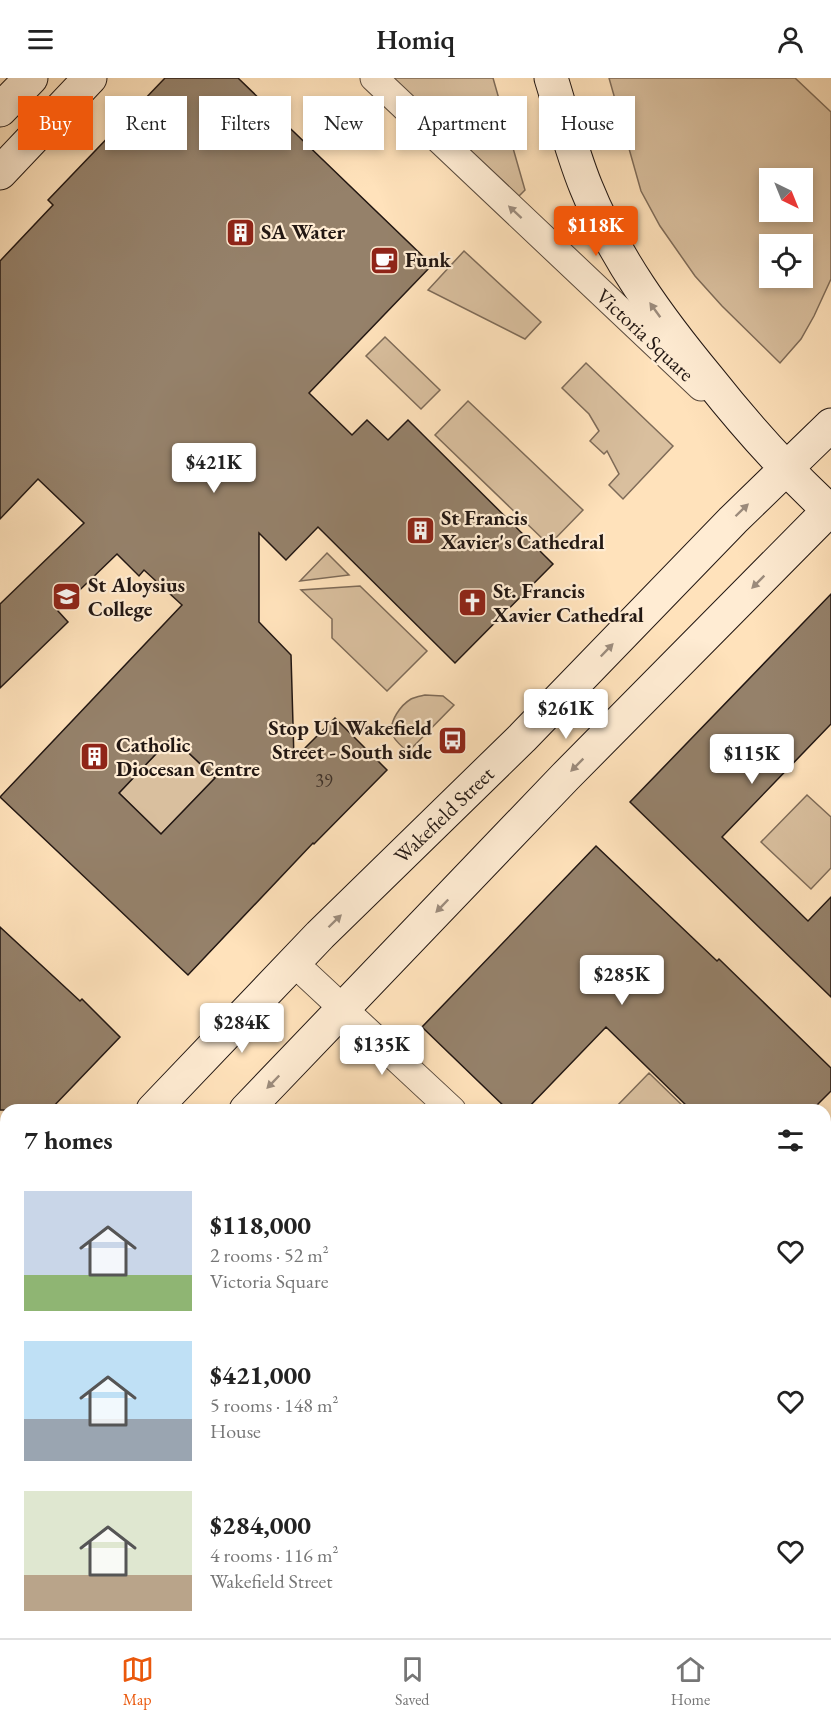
<!DOCTYPE html>
<meta charset="utf-8">
<style>
:root{--surface:#fff;--page:#f6f6f6;--text:#222;--muted:#767676;--line:#e0e0e0;--accent:#ea580c}
body{margin:0;font-family:"EB Garamond",serif;background:var(--page);color:var(--text);height:100vh;display:flex;flex-direction:column;font-size:22px;white-space:nowrap}
*{box-sizing:border-box;margin:0}
p{font-size:20px;color:var(--muted)}
.icon{flex:none;width:33px;height:33px;fill:none;stroke:currentColor;stroke-width:2;stroke-linecap:round;stroke-linejoin:round}
.map{position:relative;flex:1;overflow:hidden}
.sheet{position:absolute;left:0px;top:1026px;width:831px;height:534px;display:flex;flex-direction:column;background:var(--surface);border-radius:18px 18px 0 0;box-shadow:0 3px 9px #0003}
.sheet>*{flex:none}
.banner{position:absolute;left:18px;top:18px;width:795px;height:54px;display:flex;gap:12px}
.needle{width:39px;rotate:137deg}
.fabs{position:absolute;left:759px;top:90px;display:grid;gap:12px}
.fabs a{display:grid;place-items:center;width:54px;height:54px;border-radius:0px;background:var(--surface);box-shadow:0 3px 9px #0003;font-size:30px}
.price{position:absolute;translate:-50% -51px;padding:0 14px;border-radius:6px;background:#fff;color:#222;font-size:20px;line-height:39px;filter:drop-shadow(0 2px 3px #0008)}
.price::after{content:'';position:absolute;left:50%;top:36px;width:18px;height:14px;margin-left:-9px;background:inherit;clip-path:polygon(0 0,100% 0,50% 100%)}
.price.current{background:var(--accent);color:#fff}
ul{padding:0;list-style:none}
li{display:flex;align-items:center;gap:18px;height:150px;padding:0 24px}
li span{display:grid;place-items:center;flex:none;width:168px;height:120px;border-radius:0px;color:#555}
li>.icon{margin-inline-start:auto}
span .icon{width:72px;height:72px;fill:#fffc;stroke-width:1}
li b{font-size:26px}
h2{display:flex;justify-content:space-between;align-items:center;height:72px;padding:0 24px;font-size:26px}
.tag{padding:0 21px;border-radius:0px;background:var(--surface);box-shadow:0 3px 9px #0003;font-size:21px;line-height:54px}
.tag.current{background:var(--accent);color:#fff}
header{display:flex;justify-content:space-between;align-items:center;height:78px;padding:0 24px;background:var(--surface);font-size:27px;font-weight:600}
.menu{display:flex;justify-content:space-around;align-items:center;height:84px;border-top:2px solid var(--line);background:var(--surface);font-size:16px;color:var(--muted)}
.menu a{display:grid;justify-items:center;gap:3px}
.menu .current{color:var(--accent)}
.map>svg:first-child{display:block}
</style>
<header><svg class="icon" aria-label="menu" viewBox="0 0 24 24"><path d="M4 6h16M4 12h16M4 18h16"/></svg>Homiq<svg class="icon" aria-label="person" viewBox="0 0 24 24"><circle cx="12" cy="8" r="4"/><path d="M4 21q1-7 8-7t8 7"/></svg></header>
<div class="map">
<svg width="831" height="1560" viewBox="0 0 831 1560">
<rect width="100%" height="100%" fill="#ffe2bb"/>
<filter id="stains"><feTurbulence type="fractalNoise" baseFrequency=".00333" numOctaves="4"/><feColorMatrix values="0 0 0 0 .2 0 0 0 0 .09 0 0 0 0 .02 0 0 0 .5 -.17"/></filter>
<radialGradient id="worn" r=".72"><stop offset=".6" stop-color="#630" stop-opacity="0"/><stop offset="1" stop-color="#630" stop-opacity=".3"/></radialGradient>
<!-- green -->
<path fill="#d9bf9e" stroke="#7e6b58" stroke-width="1.5" fill-rule="evenodd" d="M392,0H493L525,112L519,118Z
M609,0H795L831,34V201L814,238L801,261L780,285L722,228L695,198L660,148L641,113ZM770,100H802V134H770ZM770,166H802V200H770Z
M464,173L541,244L525,261L428,212Z
M385,259L440,312L421,331L366,278Z
M586,285L673,368L623,421L609,407L619,396L607,373L604,376L590,363L599,353L589,336L562,310Z
M468,323L583,432L549,467L435,357Z
M327,475L349,497L300,503Z
M360,508L427,573L387,613L332,560V541L301,512Z
M425,617L443,618L454,627L408,674C403,669 393,662 392,655C389,643 401,627 411,621C415,619 421,618 425,617Z
M172,659L215,700L161,756L119,715Z
M807,717L831,739V790L811,811L761,764Z
M649,995L687,1032H613Z"/>
<!-- building -->
<path fill="#95816a" stroke="#221713" stroke-width="1.5" fill-rule="evenodd" d="M165,0H238L432,187L309,315L352,357L367,342L388,362L408,342L553,486L455,585L318,449L286,482L259,455V544L291,577L294,681L335,640L387,692L314,766L313,765L188,897L0,719L182,527L144,492L139,498L117,476L58,533L68,544L0,610V526L84,445L38,401L0,441V183L53,127L48,122ZM172,659L215,700L161,756L119,715Z
M831,516V646L722,759L808,843L831,819V919L630,724Z
M596,768L717,883L719,881L831,990V1013L812,1032H691L606,949L526,1032H508L422,949Z
M0,849L80,923L82,921L120,959L50,1032H0Z"/>
<g fill="none" stroke-linecap="round" stroke-linejoin="round">
<defs>
<path id="street" d="M374,0L701,309
M294,885L452,1032
M825,1374L831,1379
M0,1449L6,1454
M114,1554L121,1560"/>
<path id="secondary" d="M551,0C562,35 572,75 586,109C614,179 660,242 708,300C746,348 786,393 831,434
M0,32L31,0
M0,95L90,0
M153,1032L320,857L522,660L733,442L831,347
M246,1032L565,699L831,430
M0,1192L6,1186
M0,1289L6,1283
M825,1519L831,1513
M786,1560L792,1554"/>
</defs>
<!-- street casing -->
<use href="#street" stroke="#594a3d" stroke-width="29"/>
<!-- secondary casing -->
<use href="#secondary" stroke="#221713" stroke-width="35"/>
<!-- street -->
<use href="#street" stroke="#ffecd3" stroke-width="27"/>
<!-- secondary -->
<use href="#secondary" stroke="#ffecd3" stroke-width="33"/>
</g>
<!-- one-way arrows -->
<defs><path id="oneway-solid" d="M-6-.8H1V-3.2L6.5 0L1 3.2V.8H-6Z" transform="scale(1.5)"/></defs>
<g fill="#9c8c7d">
<use href="#oneway-solid" transform="translate(515 134) rotate(-137)"/>
<use href="#oneway-solid" transform="translate(655 232) rotate(-126)"/>
<use href="#oneway-solid" transform="translate(742 432) rotate(-44)"/>
<use href="#oneway-solid" transform="translate(758 504) rotate(135)"/>
<use href="#oneway-solid" transform="translate(607 572) rotate(-46)"/>
<use href="#oneway-solid" transform="translate(577 687) rotate(135)"/>
<use href="#oneway-solid" transform="translate(442 828) rotate(134)"/>
<use href="#oneway-solid" transform="translate(335 843) rotate(-44)"/>
<use href="#oneway-solid" transform="translate(273 1004) rotate(134)"/>
</g>
<!-- icons -->
<defs>
<symbol id="building-square" viewBox="-11 -11 22 22"><rect x="-9" y="-9" width="18" height="18" rx="4" fill="#8f2418" stroke="#ffecd3"/><path d="M-4-6H4V6H1V3H-1V6H-4ZM-2.5-4.3h1.7v1.8h-1.7ZM.8-4.3h1.7v1.8H.8ZM-2.5-1h1.7V.8h-1.7ZM.8-1h1.7V.8H.8Z" fill="#fff"/></symbol>
<symbol id="cafe-square" viewBox="-11 -11 22 22"><rect x="-9" y="-9" width="18" height="18" rx="4" fill="#8f2418" stroke="#ffecd3"/><path d="M-5.5-4.5H6V0H3Q3 3.5 0 3.5H-2.5Q-5.5 3.5-5.5 0ZM3-3.2v2h1.7v-2ZM-6 4.5H4V6H-6Z" fill="#fff"/></symbol>
<symbol id="school-square" viewBox="-11 -11 22 22"><rect x="-9" y="-9" width="18" height="18" rx="4" fill="#8f2418" stroke="#ffecd3"/><path d="M0-5L7-2L0 1L-7-2ZM-4 1L0 2.5L4 1V4Q0 6-4 4Z" fill="#fff"/></symbol>
<symbol id="church-square" viewBox="-11 -11 22 22"><rect x="-9" y="-9" width="18" height="18" rx="4" fill="#8f2418" stroke="#ffecd3"/><path d="M-1.2-6h2.4v3.5h3.3v2.4h-3.3V6h-2.4V-.1h-3.3v-2.4h3.3Z" fill="#fff"/></symbol>
<symbol id="bus-square" viewBox="-11 -11 22 22"><rect x="-9" y="-9" width="18" height="18" rx="4" fill="#8f2418" stroke="#ffecd3"/><path d="M-5-6H5V4H4V6H2V4H-2V6H-4V4H-5ZM-3.5-4V0h7V-4ZM-3.5 1.2v1.5H-2V1.2ZM2 1.2v1.5H3.5V1.2Z" fill="#fff"/></symbol>
</defs>
<g fill-rule="evenodd">
<use href="#building-square" x="224" y="138" width="33" height="33"/>
<use href="#cafe-square" x="368" y="166" width="33" height="33"/>
<use href="#building-square" x="404" y="436" width="33" height="33"/>
<use href="#school-square" x="50" y="502" width="33" height="33"/>
<use href="#church-square" x="456" y="508" width="33" height="33"/>
<use href="#bus-square" x="436" y="646" width="33" height="33"/>
<use href="#building-square" x="78" y="662" width="33" height="33"/>
</g>
<g text-anchor="middle" stroke-width="4.5" stroke-linejoin="round" paint-order="stroke">
<!-- number labels -->
<g font-size="18" fill="#3f3229">
<text x="324" y="709">39</text>
</g>
<!-- poi labels -->
<g font-size="21" font-weight="bold" fill="#221713" stroke="#ffecd3" text-anchor="start">
<text x="261" y="161">SA Water</text>
<text x="405" y="189">Funk</text>
<text x="441" y="447">St Francis<tspan x="441" dy="24">Xavier's Cathedral</tspan></text>
<text x="88" y="514">St Aloysius<tspan x="88" dy="24">College</tspan></text>
<text x="493" y="520">St. Francis<tspan x="493" dy="24">Xavier Cathedral</tspan></text>
<text x="432" y="657" text-anchor="end">Stop U1 Wakefield<tspan x="432" dy="24">Street - South side</tspan></text>
<text x="116" y="674">Catholic<tspan x="116" dy="24">Diocesan Centre</tspan></text>
</g>
<!-- street labels -->
<g font-size="21" fill="#221713" stroke="#ffecd3">
<text transform="translate(645 257) rotate(43)" y="7">Victoria Square</text>
<text transform="translate(444 737) rotate(-44)" y="7">Wakefield Street</text>
</g>
</g>
<rect width="100%" height="100%" filter="url(#stains)"/>
<rect width="100%" height="100%" fill="url(#worn)"/>
</svg>
<div class="fabs">
<a><svg class="needle" viewBox="-14 -14 28 28"><path d="M0-13l5 13h-10z" fill="#e53935"/><path d="M0 13l5-13h-10z" fill="#767676"/></svg></a>
<a><svg class="icon" aria-label="locate" viewBox="0 0 24 24"><circle cx="12" cy="12" r="6"/><path d="M12 2v4M12 18v4M2 12h4M18 12h4"/></svg></a>
</div>
<b class="price current" style="left:596px;top:179px">$118K</b>
<b class="price" style="left:214px;top:416px">$421K</b>
<b class="price" style="left:566px;top:662px">$261K</b>
<b class="price" style="left:752px;top:707px">$115K</b>
<b class="price" style="left:622px;top:928px">$285K</b>
<b class="price" style="left:242px;top:976px">$284K</b>
<b class="price" style="left:382px;top:998px">$135K</b>
<div class="banner">
<a class="tag current">Buy</a>
<a class="tag">Rent</a>
<a class="tag">Filters</a>
<a class="tag">New</a>
<a class="tag">Apartment</a>
<a class="tag">House</a>
</div>
<section class="sheet">
<h2>7 homes<svg class="icon" aria-label="filters" viewBox="0 0 24 24"><path d="M4 7h16M4 17h16"/><circle cx="9" cy="7" r="2"/><circle cx="15" cy="17" r="2"/></svg></h2>
<ul>
<li><span style="background:linear-gradient(#c9d6e8 70%,#8fb573 0)"><svg class="icon" aria-label="home" viewBox="0 0 24 24"><path d="M3 11l9-7 9 7M6 9v11h12V9"/></svg></span><div><b>$118,000</b><p>2 rooms · 52 m²</p><p>Victoria Square</p></div><svg class="icon" aria-label="heart" viewBox="0 0 24 24"><path d="M12 20l-8-8c-3-5 5-10 8-4 3-6 11-1 8 4z"/></svg></li>
<li><span style="background:linear-gradient(#bfe0f5 65%,#9aa5b1 0)"><svg class="icon" aria-label="home" viewBox="0 0 24 24"><path d="M3 11l9-7 9 7M6 9v11h12V9"/></svg></span><div><b>$421,000</b><p>5 rooms · 148 m²</p><p>House</p></div><svg class="icon" aria-label="heart" viewBox="0 0 24 24"><path d="M12 20l-8-8c-3-5 5-10 8-4 3-6 11-1 8 4z"/></svg></li>
<li><span style="background:linear-gradient(#dfe7d0 70%,#b9a48a 0)"><svg class="icon" aria-label="home" viewBox="0 0 24 24"><path d="M3 11l9-7 9 7M6 9v11h12V9"/></svg></span><div><b>$284,000</b><p>4 rooms · 116 m²</p><p>Wakefield Street</p></div><svg class="icon" aria-label="heart" viewBox="0 0 24 24"><path d="M12 20l-8-8c-3-5 5-10 8-4 3-6 11-1 8 4z"/></svg></li>
</ul>
</section>
</div>
<nav class="menu">
<a class="current"><svg class="icon" aria-label="map" viewBox="0 0 24 24"><path d="M3 6l6-2 6 2 6-2v14l-6 2-6-2-6 2zM9 4v14M15 6v14"/></svg>Map</a>
<a><svg class="icon" aria-label="saved" viewBox="0 0 24 24"><path d="M7 4h10v16l-5-4-5 4z"/></svg>Saved</a>
<a><svg class="icon" aria-label="home" viewBox="0 0 24 24"><path d="M3 11l9-7 9 7M6 9v11h12V9"/></svg>Home</a>
</nav>
